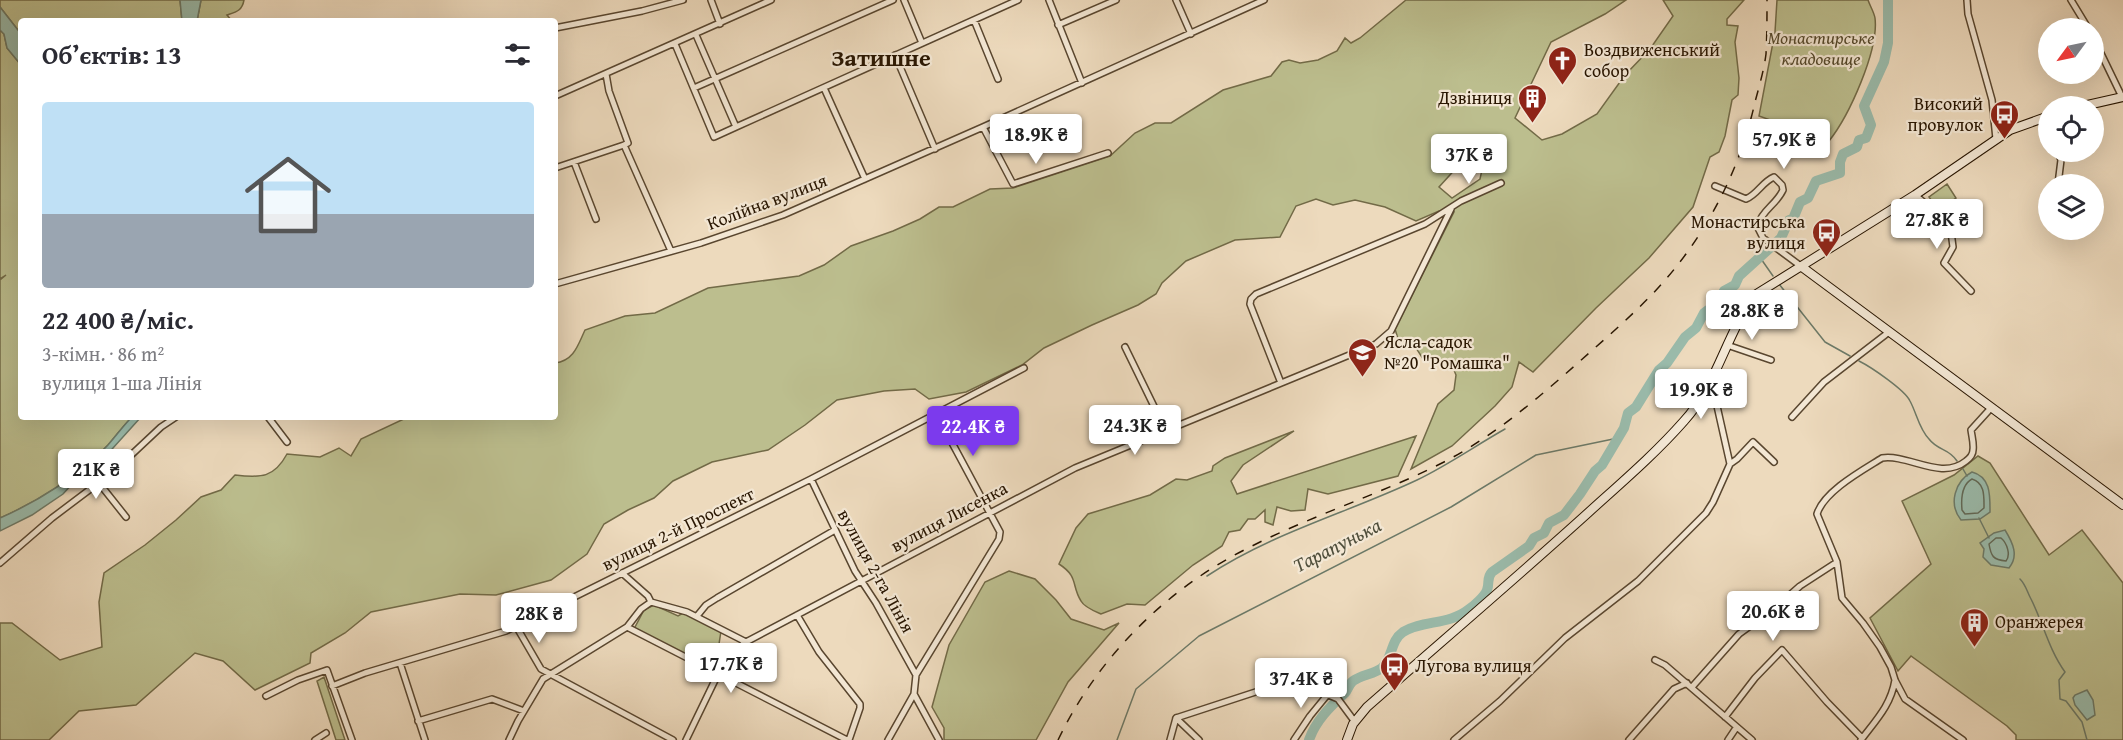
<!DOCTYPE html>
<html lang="uk">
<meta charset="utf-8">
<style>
:root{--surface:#fff;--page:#f7f7f7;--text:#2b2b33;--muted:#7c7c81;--line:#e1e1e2;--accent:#7c3aed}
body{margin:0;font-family:"Gentium Book Plus",serif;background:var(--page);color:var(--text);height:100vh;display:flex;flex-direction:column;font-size:22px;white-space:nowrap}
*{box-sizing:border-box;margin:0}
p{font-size:20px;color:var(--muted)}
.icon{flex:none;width:33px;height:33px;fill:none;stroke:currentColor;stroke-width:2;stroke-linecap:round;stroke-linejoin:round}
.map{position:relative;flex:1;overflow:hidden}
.sheet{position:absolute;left:18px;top:18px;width:540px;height:402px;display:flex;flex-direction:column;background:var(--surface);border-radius:6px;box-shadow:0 6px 24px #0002}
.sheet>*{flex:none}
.needle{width:39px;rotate:237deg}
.fabs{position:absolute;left:2038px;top:18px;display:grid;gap:12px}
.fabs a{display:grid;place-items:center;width:66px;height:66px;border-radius:50%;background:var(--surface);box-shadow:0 6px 24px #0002;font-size:30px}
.price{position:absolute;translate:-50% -51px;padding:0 14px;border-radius:6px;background:#fff;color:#222;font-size:20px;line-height:39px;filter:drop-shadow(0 2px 3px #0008)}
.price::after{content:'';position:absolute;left:50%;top:36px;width:18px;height:14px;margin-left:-9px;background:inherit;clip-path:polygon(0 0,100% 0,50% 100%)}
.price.current{background:var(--accent);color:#fff}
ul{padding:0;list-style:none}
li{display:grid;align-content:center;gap:12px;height:318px;padding:0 24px}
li+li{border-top:2px solid var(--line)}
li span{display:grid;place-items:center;height:186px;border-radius:6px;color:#555}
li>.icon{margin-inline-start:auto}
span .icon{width:108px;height:108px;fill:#fffc;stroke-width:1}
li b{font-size:26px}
h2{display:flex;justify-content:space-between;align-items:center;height:72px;padding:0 24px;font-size:26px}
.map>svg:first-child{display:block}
</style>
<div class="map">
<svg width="2123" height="740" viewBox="0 0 2123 740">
<rect width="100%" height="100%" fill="#eddabd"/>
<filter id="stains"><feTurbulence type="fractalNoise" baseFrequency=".00333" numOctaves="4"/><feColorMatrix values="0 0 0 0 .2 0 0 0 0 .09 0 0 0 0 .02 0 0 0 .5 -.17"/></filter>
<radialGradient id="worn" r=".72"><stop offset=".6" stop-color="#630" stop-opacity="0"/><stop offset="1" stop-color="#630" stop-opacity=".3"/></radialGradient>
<!-- green -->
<path fill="#bcbe8e" stroke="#726a47" stroke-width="1.5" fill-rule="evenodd" d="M0,0H180L182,21H21V34L0,7Z
M201,0H244C242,11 236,12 227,15L232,21H197Z
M1406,0H1626L1605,14L1551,42L1515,118L1542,140L1562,134L1597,114L1625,75L1650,49L1673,16L1663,0H1744L1727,19V25L1738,26L1735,42L1739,78L1738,95L1732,100L1725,136L1719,152L1710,157L1693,207L1649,258L1596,308L1533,372L1519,362L1512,387L1495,406L1452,446L1411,469L1438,404L1454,390L1456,375L1450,360L1425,362L1411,340L1399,342L1395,329L1454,212L1439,211L1416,221L1385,207L1355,200L1333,205L1316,199L1296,206L1280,237L1235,240L1186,261L1162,283L1156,294L1138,305L1092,325L1044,348L1022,365L966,392L929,399L915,389L884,391L837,400L805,425L768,450L712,462L673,481L654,498L628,510L604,524L587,554L551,580L496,595L460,594L371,612L345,633L311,653L310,663L255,690L223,661L195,653L136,705L79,711L49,740H0V623H12L60,660L102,647L99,602L104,573L145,545L176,520L201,497L221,490L235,475C261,478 274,478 287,454L320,457L339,448L351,456L361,439L408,417H555V363C574,361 578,345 585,330L625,316L655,313L708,288L799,276L824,265L851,246L893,231L920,219L939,207H953L990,189L1013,188L1110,156L1135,133L1155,123H1171L1223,90L1271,76L1282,62L1289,60L1300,63L1318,60L1337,51L1345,38L1351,43L1360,38ZM1480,142L1493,155L1483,165L1480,179L1452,198L1439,187Z
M1777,0H1868C1870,6 1874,12 1875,18C1879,50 1849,116 1829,141L1759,116L1775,32Z
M0,30L4,34L7,48L21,65V417H132C123,426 116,436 108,445C80,476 37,502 0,518V280L6,275L0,279Z
M1947,184L1956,198L1938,210L1929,197Z
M1294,431L1243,465L1231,481L1237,494L1416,436L1398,476L1328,494L1308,489L1305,510L1291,511L1277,507L1273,525L1265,522V510L1255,519H1248L1240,530L1229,532L1222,546L1193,565L1145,605L1127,604L1101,614C1094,611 1084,607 1081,601C1071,585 1079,577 1059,564L1076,528L1088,514L1150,495L1176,479L1187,480L1212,471L1213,466L1225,458Z
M1978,456L1990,463L2049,555L2082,530L2123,583V740H2016V735L2007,726L1911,656L1898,671L1870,618L1931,564L1902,501L1954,475Z
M1009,571L1035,579L1056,600L1071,619L1104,630L1119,623L1068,682L1036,740H944V728L932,707L949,645L985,582Z
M654,605L678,616L683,613L721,631L715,670L634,629L644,610Z
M324,677L345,740H336L317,681Z"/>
<!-- water -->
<path fill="#9abbab" stroke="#6c7967" stroke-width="1.5" d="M180,0H201L197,21H182Z
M0,7L21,34V65L7,48L4,34L0,30Z
M132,417H141L95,468L75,481L63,494L32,515L0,531V518C37,502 80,475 108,445C116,436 123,426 132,417Z
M1972,472C1991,477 1990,496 1990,512L1980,519L1961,520C1948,504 1955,481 1972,472Z
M2005,530C2013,543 2019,556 2009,568L1991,565L1983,557L1984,549L1980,543L1994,533Z
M2087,690L2093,700L2095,715L2087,720L2075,705L2073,698L2075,695Z"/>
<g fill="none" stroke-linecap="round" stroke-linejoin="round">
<!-- shore -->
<path stroke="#616856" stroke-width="1.5" d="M1972,479C1985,483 1984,496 1984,508L1978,513L1965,514L1962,510C1961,499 1961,485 1972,479Z
M1996,538H2001C2007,543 2011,555 2006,561C1993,560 1991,556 1989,544Z"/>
<!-- stream -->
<path stroke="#6c7967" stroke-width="1.5" d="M1759,256L1773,276
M1779,284L1825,342L1850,356
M1859,361C1871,367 1905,390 1910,401C1917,414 1919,429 1929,439C1938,451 1949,448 1957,461
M1963,469L1967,476
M1979,518L1989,538
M1207,576C1272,533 1347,513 1417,480C1448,465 1475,446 1505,429
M2020,579C2026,585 2027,592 2031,599C2043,623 2049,650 2065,672L2059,680L2060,699L2066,701L2082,722L2087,740
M1117,740L1136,689L1199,636L1451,507L1536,455L1618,438"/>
<!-- river -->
<path stroke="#9abbab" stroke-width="10" d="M1309,740C1316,720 1330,707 1345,693C1348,689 1349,684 1353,681C1361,675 1374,674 1382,668C1393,658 1390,641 1403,632C1422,620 1449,625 1468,610C1474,606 1485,596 1487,590C1490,583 1486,578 1492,572L1529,546L1534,538L1544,533L1549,523L1564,515L1580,494L1595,471L1602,465L1624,428L1628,413L1636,407L1659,370L1667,363L1685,337L1696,328L1704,313L1716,304L1724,291L1735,285L1739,276L1781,238L1789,220L1793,219L1800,202L1808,198L1816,181L1840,173V162L1843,154L1857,147L1859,140L1866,138L1871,125L1864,106L1884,62L1888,43V0"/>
<defs>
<path id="street" d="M711,0L720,24
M904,0L922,43
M1049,0L1082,83
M1176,0L1191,34
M1967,0L1968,14L1992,100L1996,139
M2071,0L2088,28
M974,20L998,79
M1058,25L1116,0
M555,28L642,11L683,0
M2094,39L2122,97
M675,44L714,137L736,127L696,35
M895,55L935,149
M606,74L609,91L628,143L624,145L671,251
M694,88L893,0
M824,88L865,179
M555,96L771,0
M2045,118L2049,128
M736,127L1018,0
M983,127L1013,184L1108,153
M574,162L596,219
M555,168L624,145
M2058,184L2061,160L2058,152
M1715,186L1746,199C1758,194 1762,182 1774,177L1782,185L1783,190C1776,205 1763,209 1757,226L1763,238L1802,267
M1915,195L1950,224L1953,247L1944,263L1971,291
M555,284L701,243L783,215L983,127L1264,0
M1727,345L1771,360
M1125,347L1166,431
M1281,383L1250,304L1251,299L1256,294L1425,224L1461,201L1501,183
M268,417L287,442
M1792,417L1824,382L1889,332
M1730,464L1737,459L1753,442L1774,462
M811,479L855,571L876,603L916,675
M99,483L126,517
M1837,562L1842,598L1863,623L1880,647L1891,667L1895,680L1905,699L1963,740
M0,563L52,518L113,472L161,427L176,417
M622,573L648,596L651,602
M797,615L819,652L860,704V708L849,740
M697,616L706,605L717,598L835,530
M516,626L541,669L673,740
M627,627L847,740
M1655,660L1665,665L1752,740
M400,663L425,740
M332,686L365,673L506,631L811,479L1024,368
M1692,687L1739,634L1775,608L1800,586L1837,562L1817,514C1824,491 1863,470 1882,458C1909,454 1941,481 1966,461C1970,458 1973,455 1973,450C1974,444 1972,437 1971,430L1991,408
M914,694L939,740
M266,696L298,680L327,670L352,740
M1725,717L1755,678L1782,650L1827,702L1862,738
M1176,718L1199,740
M418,721L492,699L524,711
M315,740L326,733
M509,740L518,721L543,679L627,627L641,609L651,602L687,612L746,642
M686,740L718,674L731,653L746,642L1075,468L1376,344L1391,331L1451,209
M888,740L914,694L916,675L999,539L1000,532L936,413
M1170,740L1176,718L1274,686L1305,685L1338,699L1355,722
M1294,740L1310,716L1328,694
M1454,740L1500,701L1565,638L1638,581L1706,513L1713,502L1730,464L1715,397L1707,387
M1629,740L1674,689L1687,683
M1728,740L1736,728
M1861,740C1876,720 1891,705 1895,680"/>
<path id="secondary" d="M2083,106L2123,97
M1802,267L2123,505
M1347,740L1353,724L1367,707C1441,642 1516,578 1589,512C1621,483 1655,454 1684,421C1717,385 1726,334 1755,295L1915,195L2010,130L2049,116"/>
</defs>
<!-- street casing -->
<use href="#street" stroke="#59462f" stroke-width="8"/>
<!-- secondary casing -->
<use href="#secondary" stroke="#281500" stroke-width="10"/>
<!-- street -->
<use href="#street" stroke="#f3e7d4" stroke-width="5"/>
<!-- secondary -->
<use href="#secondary" stroke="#f3e7d4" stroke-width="8"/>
<!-- rail -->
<path stroke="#281500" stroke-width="1.5" stroke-dasharray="10 10" stroke-linecap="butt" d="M1058,740C1098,657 1167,588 1250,547C1313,515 1381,494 1444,462C1494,436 1537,399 1579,362C1606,338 1634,314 1658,288C1706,236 1740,170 1755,102C1759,87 1764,70 1766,54C1767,36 1767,18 1767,0"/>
</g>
<!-- icons -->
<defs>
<symbol id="church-pin" viewBox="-11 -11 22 30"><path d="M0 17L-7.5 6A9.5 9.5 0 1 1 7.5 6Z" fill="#8f2418" stroke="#f3e7d4"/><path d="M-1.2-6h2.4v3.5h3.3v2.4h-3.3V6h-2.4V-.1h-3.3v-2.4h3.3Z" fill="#fff"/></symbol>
<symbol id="building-pin" viewBox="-11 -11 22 30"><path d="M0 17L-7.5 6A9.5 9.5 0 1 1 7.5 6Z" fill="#8f2418" stroke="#f3e7d4"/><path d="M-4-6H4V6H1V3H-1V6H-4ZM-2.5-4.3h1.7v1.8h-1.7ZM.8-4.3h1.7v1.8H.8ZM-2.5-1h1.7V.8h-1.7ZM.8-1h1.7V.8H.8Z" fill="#fff"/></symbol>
<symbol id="bus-pin" viewBox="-11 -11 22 30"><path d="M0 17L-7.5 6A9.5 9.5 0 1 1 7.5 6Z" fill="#8f2418" stroke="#f3e7d4"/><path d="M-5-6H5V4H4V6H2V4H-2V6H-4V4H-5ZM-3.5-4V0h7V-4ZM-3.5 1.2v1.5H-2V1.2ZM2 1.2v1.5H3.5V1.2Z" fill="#fff"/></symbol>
<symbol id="school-pin" viewBox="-11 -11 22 30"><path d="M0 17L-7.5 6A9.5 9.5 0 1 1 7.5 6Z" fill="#8f2418" stroke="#f3e7d4"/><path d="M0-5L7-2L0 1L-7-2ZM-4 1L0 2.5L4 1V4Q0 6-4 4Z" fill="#fff"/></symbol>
</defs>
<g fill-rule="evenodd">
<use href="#church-pin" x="1546" y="44" width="33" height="45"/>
<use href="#building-pin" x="1516" y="82" width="33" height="45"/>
<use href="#bus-pin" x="1988" y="98" width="33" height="45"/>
<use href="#bus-pin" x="1810" y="216" width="33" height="45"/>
<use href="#school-pin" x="1346" y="336" width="33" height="45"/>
<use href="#building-pin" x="1958" y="606" width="33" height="45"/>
<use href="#bus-pin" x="1378" y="650" width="33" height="45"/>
</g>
<g text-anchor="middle" stroke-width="4.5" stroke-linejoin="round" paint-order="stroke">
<!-- park labels -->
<g font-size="18" font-style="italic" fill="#54482b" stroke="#f3e7d4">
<text x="1821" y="44">Монастирське<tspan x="1821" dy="21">кладовище</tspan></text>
</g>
<!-- poi labels -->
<g font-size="18" fill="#281500" stroke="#f3e7d4" text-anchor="start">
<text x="1584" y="56">Воздвиженський<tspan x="1584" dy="21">собор</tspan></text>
<text x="1512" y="104" text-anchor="end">Дзвіниця</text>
<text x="1983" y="110" text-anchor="end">Високий<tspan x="1983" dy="21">провулок</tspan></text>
<text x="1805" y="228" text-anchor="end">Монастирська<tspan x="1805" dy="21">вулиця</tspan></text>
<text x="1384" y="348">Ясла-садок<tspan x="1384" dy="21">№20 "Ромашка"</tspan></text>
<text x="1995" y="628">Оранжерея</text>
<text x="1415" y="672">Лугова вулиця</text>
</g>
<!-- street labels -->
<g font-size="18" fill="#281500" stroke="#f3e7d4">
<text transform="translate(767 202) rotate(-21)" y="6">Колійна вулиця</text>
<text transform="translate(949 517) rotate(-28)" y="6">вулиця Лисенка</text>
<text transform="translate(678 529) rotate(-26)" y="6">вулиця 2-й Проспект</text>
<text transform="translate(876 571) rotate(61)" y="6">вулиця 2-га Лінія</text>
</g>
<!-- water labels -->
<g font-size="20" font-style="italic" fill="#504f3c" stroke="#f3e7d4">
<text transform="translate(1337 545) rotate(-27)" y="7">Тарапунька</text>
</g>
<!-- district labels -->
<g font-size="24" font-weight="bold" fill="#281500" stroke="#f3e7d4">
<text x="881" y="66">Затишне</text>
</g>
</g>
<rect width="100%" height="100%" filter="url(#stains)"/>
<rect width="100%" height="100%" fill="url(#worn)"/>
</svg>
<div class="fabs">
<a><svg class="needle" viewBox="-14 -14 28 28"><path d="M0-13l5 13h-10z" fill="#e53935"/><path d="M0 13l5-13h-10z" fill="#7c7c81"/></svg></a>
<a><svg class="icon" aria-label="locate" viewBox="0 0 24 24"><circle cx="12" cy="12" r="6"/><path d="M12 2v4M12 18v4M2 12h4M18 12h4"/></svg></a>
<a><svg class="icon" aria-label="layers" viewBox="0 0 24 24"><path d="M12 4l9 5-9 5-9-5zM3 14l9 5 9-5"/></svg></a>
</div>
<b class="price" style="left:1036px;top:165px">18.9K ₴</b>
<b class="price" style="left:1784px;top:170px">57.9K ₴</b>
<b class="price" style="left:1469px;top:185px">37K ₴</b>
<b class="price" style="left:1937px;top:250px">27.8K ₴</b>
<b class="price" style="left:1752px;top:341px">28.8K ₴</b>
<b class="price" style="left:1701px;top:420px">19.9K ₴</b>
<b class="price" style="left:1135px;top:456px">24.3K ₴</b>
<b class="price current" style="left:973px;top:457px">22.4K ₴</b>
<b class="price" style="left:96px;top:500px">21K ₴</b>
<b class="price" style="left:1773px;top:642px">20.6K ₴</b>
<b class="price" style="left:539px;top:644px">28K ₴</b>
<b class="price" style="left:731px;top:694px">17.7K ₴</b>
<b class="price" style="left:1301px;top:709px">37.4K ₴</b>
<section class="sheet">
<h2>Об’єктів: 13<svg class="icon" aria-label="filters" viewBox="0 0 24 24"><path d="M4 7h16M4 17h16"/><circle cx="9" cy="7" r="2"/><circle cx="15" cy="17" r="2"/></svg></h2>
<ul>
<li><span style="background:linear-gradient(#bfe0f5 60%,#9aa5b1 0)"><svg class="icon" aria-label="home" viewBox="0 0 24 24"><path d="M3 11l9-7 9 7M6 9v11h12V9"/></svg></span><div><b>22 400 ₴/міс.</b><p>3-кімн. · 86 m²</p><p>вулиця 1-ша Лінія</p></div></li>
</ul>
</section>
</div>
